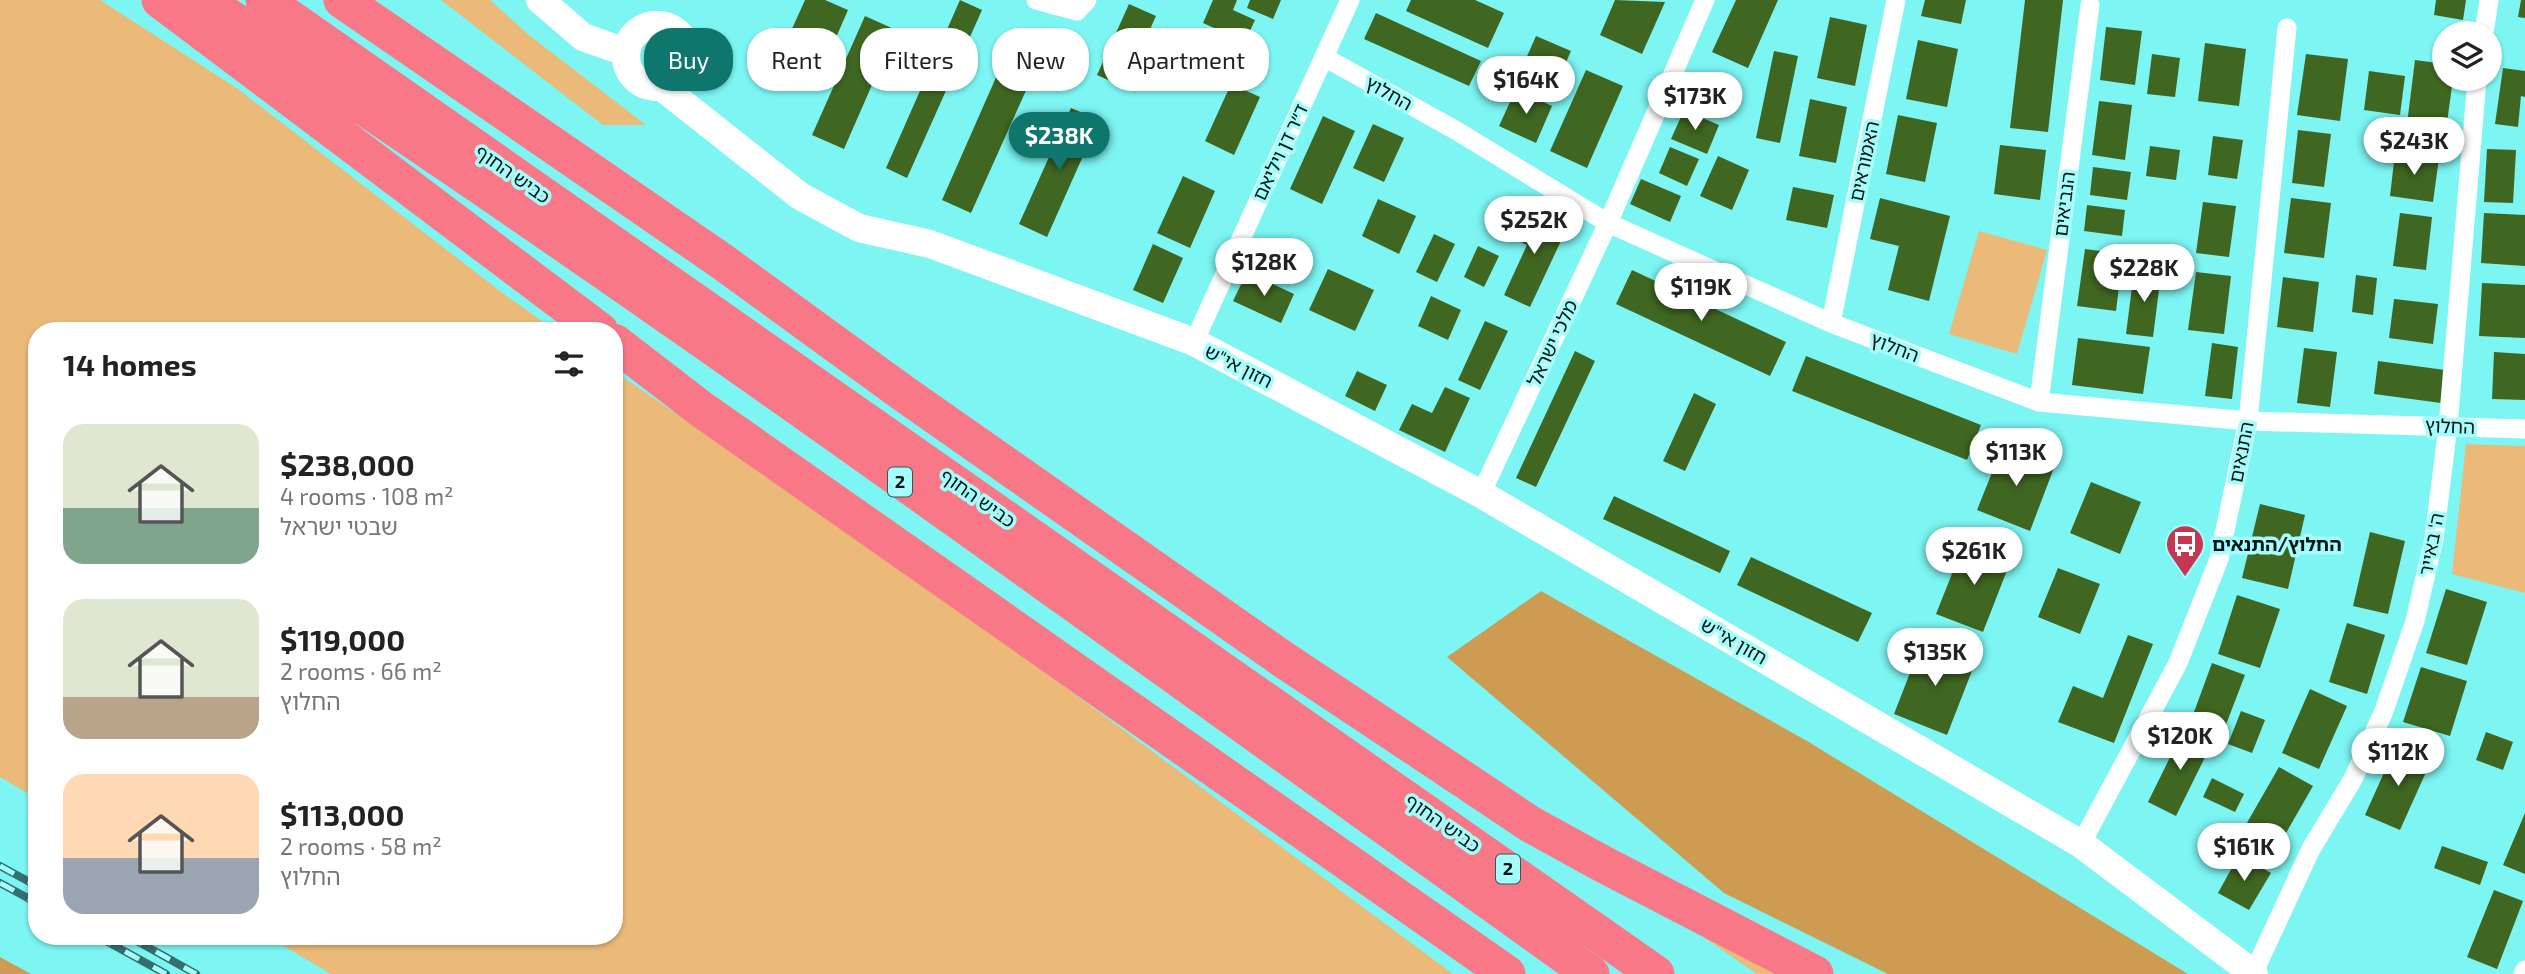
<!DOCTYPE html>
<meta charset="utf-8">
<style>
:root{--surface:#fff;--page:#f6f6f6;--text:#222;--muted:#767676;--accent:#0f766e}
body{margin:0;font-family:"Exo 2","Noto Sans Hebrew",sans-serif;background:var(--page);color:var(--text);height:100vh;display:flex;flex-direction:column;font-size:26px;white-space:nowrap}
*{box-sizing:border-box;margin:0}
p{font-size:23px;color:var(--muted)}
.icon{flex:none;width:38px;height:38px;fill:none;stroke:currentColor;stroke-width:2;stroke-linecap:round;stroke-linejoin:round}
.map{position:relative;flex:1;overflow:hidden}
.side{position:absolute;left:28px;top:322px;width:595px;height:623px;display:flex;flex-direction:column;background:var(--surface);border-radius:28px;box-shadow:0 2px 5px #0004}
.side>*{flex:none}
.hud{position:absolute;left:644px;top:28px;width:665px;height:63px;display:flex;gap:14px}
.buttons{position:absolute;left:2432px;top:21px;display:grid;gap:14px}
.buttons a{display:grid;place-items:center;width:70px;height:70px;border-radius:50%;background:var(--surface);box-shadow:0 2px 5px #0004;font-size:35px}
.price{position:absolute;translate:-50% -60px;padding:0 16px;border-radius:24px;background:#fff;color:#222;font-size:23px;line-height:46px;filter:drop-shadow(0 2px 4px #0008)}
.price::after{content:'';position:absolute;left:50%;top:42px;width:21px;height:16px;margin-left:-10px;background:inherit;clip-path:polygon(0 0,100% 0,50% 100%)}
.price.on{background:var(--accent);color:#fff}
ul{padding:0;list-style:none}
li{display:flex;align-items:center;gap:21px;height:175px;padding:0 35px}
li span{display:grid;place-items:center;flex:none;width:196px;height:140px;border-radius:21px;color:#555}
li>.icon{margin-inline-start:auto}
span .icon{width:84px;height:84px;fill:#fffc;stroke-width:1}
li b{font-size:30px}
h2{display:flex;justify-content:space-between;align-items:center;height:84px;padding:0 35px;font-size:30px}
.pill{padding:0 24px;border-radius:28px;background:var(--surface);box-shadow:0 2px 5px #0004;font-size:24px;line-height:63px}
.pill.on{background:var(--accent);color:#fff}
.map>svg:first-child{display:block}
</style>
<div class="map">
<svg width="2525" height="974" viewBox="0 0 2525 974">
<rect width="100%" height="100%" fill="#7cf5f3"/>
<!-- green -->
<path fill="#ebba78" d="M0,0H100L238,89L505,295L556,331H37V799L0,777Z
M441,0H490L530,36L646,125H603Z
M1979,231L2047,250L2017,354L1949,334Z
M614,371L964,612L1453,974H331L267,936H614Z
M2466,444L2525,446V593L2452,574Z
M1692,929L1782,974H1757Z"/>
<!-- forest -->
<path fill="#ce9b53" d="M1541,591L1807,741L2188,974H1888L1724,893L1447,657Z
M0,957L31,974H0Z"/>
<!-- building -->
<path fill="#406721" d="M805,0H825L848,10L831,49L791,31Z
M960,0L982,10L907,178L886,168Z
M1213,0H1237L1233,10L1255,20L1245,42L1203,23Z
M1250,0H1281L1273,19L1247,8Z
M1411,0H1475L1504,13L1488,48L1406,11Z
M1615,0L1665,2L1642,54L1600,35Z
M1736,0H1778L1748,68L1712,52Z
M1925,0H1966L1961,24L1921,16Z
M2025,0H2063L2048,132L2010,128Z
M2436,0H2466L2463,20L2434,15Z
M2521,0H2525V18L2518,17Z
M1129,4L1156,16L1124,87L1097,75Z
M1376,13L1481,61L1469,86L1364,39Z
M865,16L896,30L844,149L812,135Z
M1830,17L1867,25L1855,86L1817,78Z
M2106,27L2142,31L2135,85L2100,80Z
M1016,32L1046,46L971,213L942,200Z
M1536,36L1571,51L1556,85L1521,70Z
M1918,40L1958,49L1947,107L1906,99Z
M2205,43L2246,49L2239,106L2198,101Z
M1774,51L1798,56L1780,143L1756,138Z
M2152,54L2180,58L2175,97L2147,94Z
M2306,54L2348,59L2340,121L2297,115Z
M2415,60L2445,64V79H2453L2445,137L2406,132Z
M2503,68L2525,71V97L2521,96L2518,127L2495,124Z
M1586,70L1623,86L1587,168L1550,151Z
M2369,71L2405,76L2400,115L2364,110Z
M1231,84L1260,97L1234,155L1205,141Z
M1516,89L1552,106L1536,143L1499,126Z
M1810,99L1847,107L1836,163L1799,156Z
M2099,101L2132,105L2125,160L2092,155Z
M1071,108L1099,120L1047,237L1019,224Z
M1684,110L1719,125L1707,154L1671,139Z
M1898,115L1937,123L1925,182L1886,174Z
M1323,116L1355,131L1322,204L1290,189Z
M1373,124L1404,138L1384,182L1353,168Z
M2298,130L2331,134L2324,187L2292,183Z
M2213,136L2243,140L2237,179L2208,175Z
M2000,145L2046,150L2040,200L1994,194Z
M2150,146L2180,150L2176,180L2146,176Z
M1670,147L1699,159L1687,186L1659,173Z
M2487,149L2516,150L2513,203L2484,202Z
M2395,153L2439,158L2433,202L2390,196Z
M1718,156L1749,170L1732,210L1700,196Z
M2093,167L2131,172L2127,200L2090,195Z
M1183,176L1215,191L1190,248L1157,233Z
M1641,179L1681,196L1670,222L1630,204Z
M1793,187L1834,195L1827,228L1786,220Z
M1880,198L1950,216L1929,301L1888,290L1899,246L1870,239Z
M2291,198L2331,203L2324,258L2284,253Z
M1378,199L1416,216L1399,254L1362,236Z
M2203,202L2236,206L2229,257L2196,253Z
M2087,205L2125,210L2122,236L2084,231Z
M1528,210L1567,228L1530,307L1504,295L1527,245L1514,239Z
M2400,213L2432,217L2426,270L2393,266Z
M2484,213L2525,215V266L2481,263Z
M1434,234L1455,244L1437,282L1416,272Z
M1153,244L1183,258L1163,303L1133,290Z
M1478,246L1499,256L1484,287L1464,277Z
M2085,249L2123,254L2116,311L2077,306Z
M1328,269L1374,290L1355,331L1309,310Z
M1632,270L1786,342L1770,376L1616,304Z
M2134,271L2161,274L2153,337L2126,334Z
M1247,272L1294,294L1281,323L1233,301Z
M2196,272L2231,276L2224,334L2188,330Z
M2356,275L2377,278L2373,315L2352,312Z
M2283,277L2319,282L2313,332L2277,327Z
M2482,283L2525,285V338L2479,336Z
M1431,296L1461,310L1448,340L1418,326Z
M2394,299L2438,304L2433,344L2389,338Z
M1485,321L1508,331L1480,390L1458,380Z
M2078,338L2150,347L2143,394L2072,385Z
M2212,343L2238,347L2232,399L2205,396Z
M2304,348L2337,352L2330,407L2297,403Z
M1575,351L1595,361L1536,487L1516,478Z
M2494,352L2525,354V400L2492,399Z
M1806,356L1981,425L1967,460L1792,391Z
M2378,361L2445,370L2441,403L2374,394Z
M1357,371L1387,385L1375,411L1345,396Z
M1445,387L1470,398L1445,452L1399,430L1412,404L1432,413Z
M1694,393L1716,404L1685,471L1663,461Z
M2003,445L2055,465L2030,531L1977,510Z
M2091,482L2141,502L2120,554L2070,533Z
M1614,496L1730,551L1720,573L1603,519Z
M2260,504L2305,515L2288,589L2242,578Z
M2370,532L2405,541L2388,614L2353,606Z
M1965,541L2011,560L1983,632L1936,614Z
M1751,557L1872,613L1858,642L1737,585Z
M2058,568L2100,584L2080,634L2038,617Z
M2446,589L2487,602L2467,665L2426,653Z
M2237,595L2280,609L2260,668L2218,654Z
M2347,623L2385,635L2367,694L2329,682Z
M2128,635L2153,644L2114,743L2058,722L2073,686L2103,698Z
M1922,642L1975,663L1947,735L1894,714Z
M2212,663L2245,675L2222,735L2190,723Z
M2421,667L2467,681L2450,736L2403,722Z
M2310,689L2347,706L2319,769L2282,753Z
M2241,711L2265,720L2252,753L2228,744Z
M2184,729L2212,743L2176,816L2148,802Z
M2486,732L2513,742L2503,770L2476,760Z
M2396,746L2431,761L2400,830L2365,815Z
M2279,767L2313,786L2274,854L2240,835Z
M2212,778L2244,794L2235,812L2203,797Z
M2525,813V874L2503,865Z
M2442,846L2488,862L2480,885L2434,868Z
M2239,855L2271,873L2249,910L2218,893Z
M2494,890L2523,901L2497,969L2467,957Z"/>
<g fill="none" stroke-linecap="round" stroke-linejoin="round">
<!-- street -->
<path stroke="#fff" stroke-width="19" d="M1036,0L1077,11L1087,0
M2484,33L2489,0
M1324,57L1457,131L1608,223L1831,323L2039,402L2248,421L2525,429
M1831,323L1896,0
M1194,342L1350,0
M2039,402L2090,5
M1481,494L1608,223L1705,0
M2081,844L2178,663L2219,559L2248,421L2287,28
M2253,974L2311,849L2353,779L2384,711L2415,621L2434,539L2448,426L2477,79
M2523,974L2525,970"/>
<!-- secondary -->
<path stroke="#fff" stroke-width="28" d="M540,0L583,37L625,52
M626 56a31 31 0 1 1 62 0a31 31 0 1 1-62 0Z
M662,87L800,196L859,228L930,244L1194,342L1481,494L2081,844L2254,974"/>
<!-- highway -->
<path stroke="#f87888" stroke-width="37" d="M160,0L600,331
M203,0C675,310 1131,646 1591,974
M264,0L1656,974
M342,0L720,260L903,393L1284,660L1463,779L1530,824L1601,863L1815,974
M614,342L701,409L1507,974"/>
<defs>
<path id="rail" d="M0,866L37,886
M0,883L37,903
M97,936L166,974
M128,936L196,974"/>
</defs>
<!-- rail casing -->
<use href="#rail" stroke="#33706f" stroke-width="8"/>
<!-- rail -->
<use href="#rail" stroke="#a3fefc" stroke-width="5" stroke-dasharray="16" stroke-linecap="butt"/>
</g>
<!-- icons -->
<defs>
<symbol id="bus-pin" viewBox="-11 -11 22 30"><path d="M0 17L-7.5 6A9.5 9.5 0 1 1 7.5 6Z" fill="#c63652" stroke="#a3fefc"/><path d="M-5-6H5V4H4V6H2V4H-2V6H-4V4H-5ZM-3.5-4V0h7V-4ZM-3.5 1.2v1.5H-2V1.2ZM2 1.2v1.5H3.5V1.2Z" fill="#fff"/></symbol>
</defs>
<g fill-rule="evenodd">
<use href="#bus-pin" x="2163" y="522" width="44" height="60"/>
</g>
<g text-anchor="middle" stroke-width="7" stroke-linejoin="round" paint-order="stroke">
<!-- shield labels -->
<g fill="#a3fefc" stroke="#315958" stroke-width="2">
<rect x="888" y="467.5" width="24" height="29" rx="5"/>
<rect x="1496" y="854.5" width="24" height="29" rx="5"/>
</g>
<g font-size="18" font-weight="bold" fill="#001212">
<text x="900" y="488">2</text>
<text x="1508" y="875">2</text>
</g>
<!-- street labels -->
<g font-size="19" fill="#001212" stroke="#a3fefc">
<text transform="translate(1389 93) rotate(29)" y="7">החלוץ</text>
<text transform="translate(1280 152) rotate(-65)" y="7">ד״ר דן ויליאם</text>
<text transform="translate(1864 161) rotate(-78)" y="7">האמוראים</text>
<text transform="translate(513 174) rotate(35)" y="7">כביש החוף</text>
<text transform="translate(2064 204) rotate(-83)" y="7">הנביאים</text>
<text transform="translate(1552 343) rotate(-65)" y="7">מלכי ישראל</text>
<text transform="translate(1895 347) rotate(21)" y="7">החלוץ</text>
<text transform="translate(1239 366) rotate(27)" y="7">חזון אי"ש</text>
<text transform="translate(2450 426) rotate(2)" y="7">החלוץ</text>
<text transform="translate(2241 452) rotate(-79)" y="7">התנאים</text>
<text transform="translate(978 498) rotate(35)" y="7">כביש החוף</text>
<text transform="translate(2431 544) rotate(-79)" y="7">ה' באייר</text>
<text transform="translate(1734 641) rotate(30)" y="7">חזון אי"ש</text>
<text transform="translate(1443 823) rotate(35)" y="7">כביש החוף</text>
</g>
<!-- poi labels -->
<g font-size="19" font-weight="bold" fill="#001212" stroke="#a3fefc" text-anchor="start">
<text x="2212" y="551">החלוץ/התנאים</text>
</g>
</g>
</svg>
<div class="buttons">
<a><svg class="icon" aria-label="layers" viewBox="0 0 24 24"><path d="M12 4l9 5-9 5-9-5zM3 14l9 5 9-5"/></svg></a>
</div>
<b class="price" style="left:1526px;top:116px">$164K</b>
<b class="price" style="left:1695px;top:132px">$173K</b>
<b class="price on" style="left:1059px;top:172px">$238K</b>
<b class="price" style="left:2414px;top:177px">$243K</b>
<b class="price" style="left:1534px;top:256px">$252K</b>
<b class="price" style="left:1264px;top:298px">$128K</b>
<b class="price" style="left:2144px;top:304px">$228K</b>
<b class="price" style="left:1701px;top:323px">$119K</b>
<b class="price" style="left:2016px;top:488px">$113K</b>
<b class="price" style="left:1974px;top:587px">$261K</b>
<b class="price" style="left:1935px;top:688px">$135K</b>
<b class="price" style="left:2180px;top:772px">$120K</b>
<b class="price" style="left:2398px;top:788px">$112K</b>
<b class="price" style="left:2244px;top:883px">$161K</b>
<div class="hud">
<a class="pill on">Buy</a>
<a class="pill">Rent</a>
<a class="pill">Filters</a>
<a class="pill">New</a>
<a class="pill">Apartment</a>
</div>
<section class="side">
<h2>14 homes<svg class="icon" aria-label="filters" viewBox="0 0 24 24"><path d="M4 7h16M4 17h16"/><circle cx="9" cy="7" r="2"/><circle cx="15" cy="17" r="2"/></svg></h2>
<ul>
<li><span style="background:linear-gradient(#dfe7d0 60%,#7fa58c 0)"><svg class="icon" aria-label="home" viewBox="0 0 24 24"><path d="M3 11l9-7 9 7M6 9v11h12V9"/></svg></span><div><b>$238,000</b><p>4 rooms · 108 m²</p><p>שבטי ישראל</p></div></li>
<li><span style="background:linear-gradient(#dfe7d0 70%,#b9a48a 0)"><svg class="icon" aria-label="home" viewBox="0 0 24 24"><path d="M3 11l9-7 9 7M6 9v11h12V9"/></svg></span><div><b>$119,000</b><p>2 rooms · 66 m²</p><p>החלוץ</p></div></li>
<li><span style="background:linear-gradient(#ffd9b3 60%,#9aa5b1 0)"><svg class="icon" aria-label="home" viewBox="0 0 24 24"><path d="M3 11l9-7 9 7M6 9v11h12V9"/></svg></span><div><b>$113,000</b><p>2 rooms · 58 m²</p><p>החלוץ</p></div></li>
</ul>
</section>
</div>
